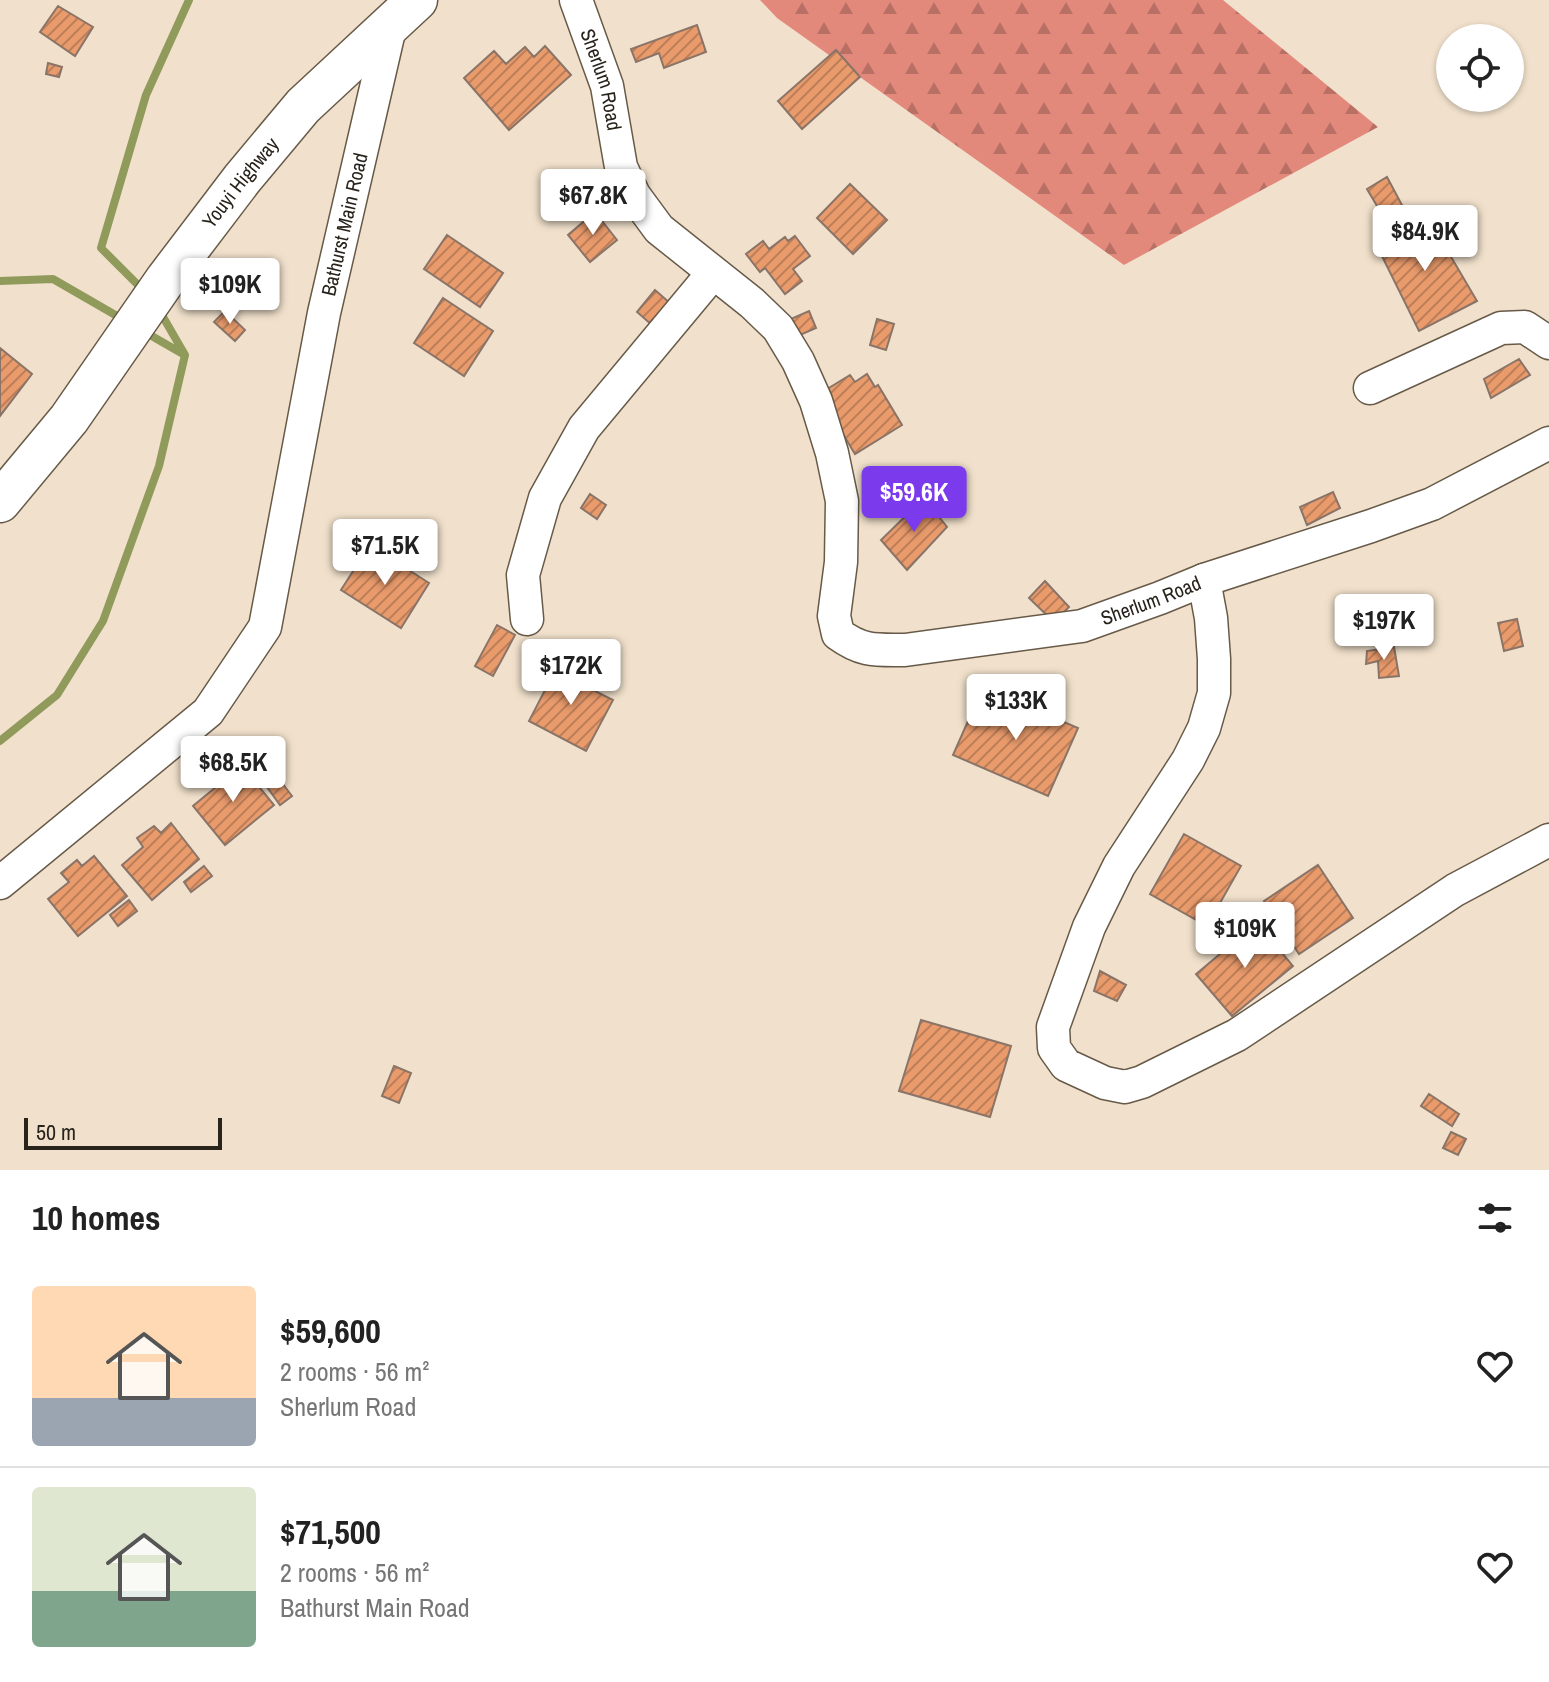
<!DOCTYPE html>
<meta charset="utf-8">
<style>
:root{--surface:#fff;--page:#f2f2f2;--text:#222;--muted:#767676;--line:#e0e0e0;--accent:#7c3aed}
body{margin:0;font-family:"Archivo Narrow",sans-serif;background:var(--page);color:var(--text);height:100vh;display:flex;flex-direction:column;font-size:30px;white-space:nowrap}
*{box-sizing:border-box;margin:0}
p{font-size:26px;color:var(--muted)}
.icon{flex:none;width:44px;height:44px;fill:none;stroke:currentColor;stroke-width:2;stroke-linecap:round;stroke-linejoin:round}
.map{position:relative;height:1170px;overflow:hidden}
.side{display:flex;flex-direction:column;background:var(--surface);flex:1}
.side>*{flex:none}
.fabs{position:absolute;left:1436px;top:24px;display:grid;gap:16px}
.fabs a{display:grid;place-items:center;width:88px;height:88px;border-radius:50%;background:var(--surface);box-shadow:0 2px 6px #0004;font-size:40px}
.scale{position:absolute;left:24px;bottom:20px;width:198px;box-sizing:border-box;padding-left:8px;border:4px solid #28231b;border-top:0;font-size:22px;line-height:28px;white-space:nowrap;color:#28231b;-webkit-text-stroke:6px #f1e1cc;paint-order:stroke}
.price{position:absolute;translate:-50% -68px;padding:0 18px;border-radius:8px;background:#fff;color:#222;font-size:26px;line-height:52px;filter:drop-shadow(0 2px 4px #0008)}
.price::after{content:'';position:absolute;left:50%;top:48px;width:24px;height:18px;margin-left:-12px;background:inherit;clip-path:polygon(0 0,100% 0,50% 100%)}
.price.active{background:var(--accent);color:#fff}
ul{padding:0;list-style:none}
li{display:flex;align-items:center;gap:24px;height:200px;padding:0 32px}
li+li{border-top:2px solid var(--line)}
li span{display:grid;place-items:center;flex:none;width:224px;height:160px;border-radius:8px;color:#555}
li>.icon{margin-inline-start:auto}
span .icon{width:96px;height:96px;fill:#fffc;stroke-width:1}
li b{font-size:34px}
h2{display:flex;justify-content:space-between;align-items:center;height:96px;padding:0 32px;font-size:34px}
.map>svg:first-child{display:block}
</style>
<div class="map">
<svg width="1549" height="1170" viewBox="0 0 1549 1170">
<defs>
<pattern id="forest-firs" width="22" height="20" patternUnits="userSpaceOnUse" patternTransform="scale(2)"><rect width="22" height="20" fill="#e3897c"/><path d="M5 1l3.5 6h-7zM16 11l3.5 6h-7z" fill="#b87065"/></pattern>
<pattern id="building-hatch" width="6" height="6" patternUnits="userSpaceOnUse" patternTransform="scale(2)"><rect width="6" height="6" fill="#e99b6c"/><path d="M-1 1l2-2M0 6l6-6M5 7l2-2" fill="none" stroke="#bd7e58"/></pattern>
</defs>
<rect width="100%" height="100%" fill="#f1e1cc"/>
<!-- forest -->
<path fill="url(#forest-firs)" d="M760,0H1223L1378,127L1124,265L777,18Z"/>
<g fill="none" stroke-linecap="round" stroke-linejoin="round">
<!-- stream -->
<path stroke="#909a5b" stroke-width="8" d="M0,281L53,279L124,320
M143,290L101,248L146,95L189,0
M143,331L183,354
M0,741L57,695L103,621L159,466L185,355L159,310"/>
</g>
<!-- building -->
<path fill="url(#building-hatch)" stroke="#8a7468" stroke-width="2" d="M58,6L93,27L75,56L40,32Z
M697,25L706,52L664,68L659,53L636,62L631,49Z
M545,46L571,75L509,130L464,78L494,51L506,64L525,47L534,57Z
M836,50L860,77L802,129L778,101Z
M48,63L62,67L59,77L46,74Z
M1387,177L1404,209L1386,221L1367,189Z
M850,184L887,220L853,254L817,218Z
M595,212L617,240L590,262L568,235Z
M1427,216L1477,301L1419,331L1375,242Z
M447,235L503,273L480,307L424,269Z
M795,236L810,256L793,269L802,281L785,294L765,268L760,272L746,254L763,241L769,249L785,237L788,241Z
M655,290L678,310L660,332L637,312Z
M443,298L493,331L464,376L414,343Z
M225,311L245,330L235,341L214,322Z
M809,311L816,328L791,339L784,322Z
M877,319L894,324L886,350L870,345Z
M0,348L32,374L0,416Z
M1519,359L1530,375L1491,398L1484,379Z
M867,374L875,387L878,385L902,425L855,454L819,394L850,375L855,382Z
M1333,492L1340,508L1307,525L1300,507Z
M590,494L606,505L597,519L581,508Z
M924,498L947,527L907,570L881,540Z
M370,545L429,583L401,628L341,590Z
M1045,581L1069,607L1054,622L1029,598Z
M1517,619L1523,646L1504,651L1498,623Z
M497,625L515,635L493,676L475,666Z
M1394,647L1399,676L1379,678L1378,661L1366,664L1367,651Z
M560,661L598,681L593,690L613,700L586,751L529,721Z
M983,687L1078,728L1048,796L953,755Z
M242,766L274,805L225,845L193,806L216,787L209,780L223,768L229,776Z
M279,779L292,796L280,805L267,787Z
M171,823L199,859L152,900L122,865L143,847L137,838L154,826L161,833Z
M1184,834L1241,866L1207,926L1150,894Z
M94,856L127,896L78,936L48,899L69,882L61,873L77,860L82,866Z
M1318,865L1353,918L1299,954L1264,901Z
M204,866L212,876L191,892L184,882Z
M129,900L137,911L118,926L110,915Z
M1257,923L1293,966L1232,1016L1196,974Z
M1100,971L1126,985L1117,1001L1094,991Z
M921,1020L1011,1046L990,1117L899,1091Z
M394,1066L411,1073L399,1103L382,1096Z
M1429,1094L1459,1114L1452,1126L1421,1106Z
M1451,1132L1466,1139L1458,1155L1443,1148Z"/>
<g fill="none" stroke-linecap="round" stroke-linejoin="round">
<defs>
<g id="minor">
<path id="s1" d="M576,0L607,86L621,167L634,195L659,229L752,303L778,328L798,361L816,401L832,453L842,501L841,562L834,616L838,634C863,652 875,650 905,650L1082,626L1160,598L1204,580L1211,618L1214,659V693L1204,728L1188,760L1119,866L1089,927L1053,1027L1054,1048L1066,1065L1105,1083L1125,1087L1142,1082L1237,1035L1455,890L1549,840"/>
<path d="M1370,388L1501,328L1525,327L1549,343"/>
<path d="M1204,580L1371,526L1432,504L1549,443"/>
<path d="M527,619L523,575L545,498L584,428L713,273"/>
<path id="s2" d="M0,883L208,712L265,627L324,313L391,23"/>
</g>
<g id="major">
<path id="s3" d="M0,502L69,419L166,279L242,179L303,106L417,0"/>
</g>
</defs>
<!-- minor casing -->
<use href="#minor" stroke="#675a48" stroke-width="35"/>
<!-- major casing -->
<use href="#major" stroke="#675a48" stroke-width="43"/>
<!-- minor -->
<use href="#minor" stroke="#fff" stroke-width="32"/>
<!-- major -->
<use href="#major" stroke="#fff" stroke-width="40"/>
</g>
<g text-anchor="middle" stroke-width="8" stroke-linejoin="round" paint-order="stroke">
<!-- street labels -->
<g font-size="20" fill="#28231b" stroke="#f1e1cc">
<text dy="7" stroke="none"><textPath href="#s1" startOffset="84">Sherlum Road</textPath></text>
<text dy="7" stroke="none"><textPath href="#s3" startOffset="400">Youyi Highway</textPath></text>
<text dy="7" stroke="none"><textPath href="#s2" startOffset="782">Bathurst Main Road</textPath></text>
<text dy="7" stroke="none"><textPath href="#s1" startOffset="1044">Sherlum Road</textPath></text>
</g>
</g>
</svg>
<div class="fabs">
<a><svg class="icon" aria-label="locate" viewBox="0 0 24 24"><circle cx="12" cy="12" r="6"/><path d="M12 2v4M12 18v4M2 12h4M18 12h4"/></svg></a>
</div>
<div class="scale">50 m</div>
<b class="price" style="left:593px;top:237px">$67.8K</b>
<b class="price" style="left:1425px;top:273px">$84.9K</b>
<b class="price" style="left:230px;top:326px">$109K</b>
<b class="price active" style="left:914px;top:534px">$59.6K</b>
<b class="price" style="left:385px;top:587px">$71.5K</b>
<b class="price" style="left:1384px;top:662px">$197K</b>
<b class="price" style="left:571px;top:707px">$172K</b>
<b class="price" style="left:1016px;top:742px">$133K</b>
<b class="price" style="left:233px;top:804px">$68.5K</b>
<b class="price" style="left:1245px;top:970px">$109K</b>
</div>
<section class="side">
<h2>10 homes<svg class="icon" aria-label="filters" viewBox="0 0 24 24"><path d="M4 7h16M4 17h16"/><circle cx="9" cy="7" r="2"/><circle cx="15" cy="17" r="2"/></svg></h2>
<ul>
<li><span style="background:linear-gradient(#ffd9b3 70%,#9aa5b1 0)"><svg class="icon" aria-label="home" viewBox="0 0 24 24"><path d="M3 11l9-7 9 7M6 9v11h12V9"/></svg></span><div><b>$59,600</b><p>2 rooms · 56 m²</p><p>Sherlum Road</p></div><svg class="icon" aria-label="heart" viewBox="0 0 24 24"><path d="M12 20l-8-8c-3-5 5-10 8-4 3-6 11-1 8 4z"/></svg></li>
<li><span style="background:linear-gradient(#dfe7d0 65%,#7fa58c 0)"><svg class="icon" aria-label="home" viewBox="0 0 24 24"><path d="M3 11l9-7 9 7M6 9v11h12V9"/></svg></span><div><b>$71,500</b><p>2 rooms · 56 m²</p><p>Bathurst Main Road</p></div><svg class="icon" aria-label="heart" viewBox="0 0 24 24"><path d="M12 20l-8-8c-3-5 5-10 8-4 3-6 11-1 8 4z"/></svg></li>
</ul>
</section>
